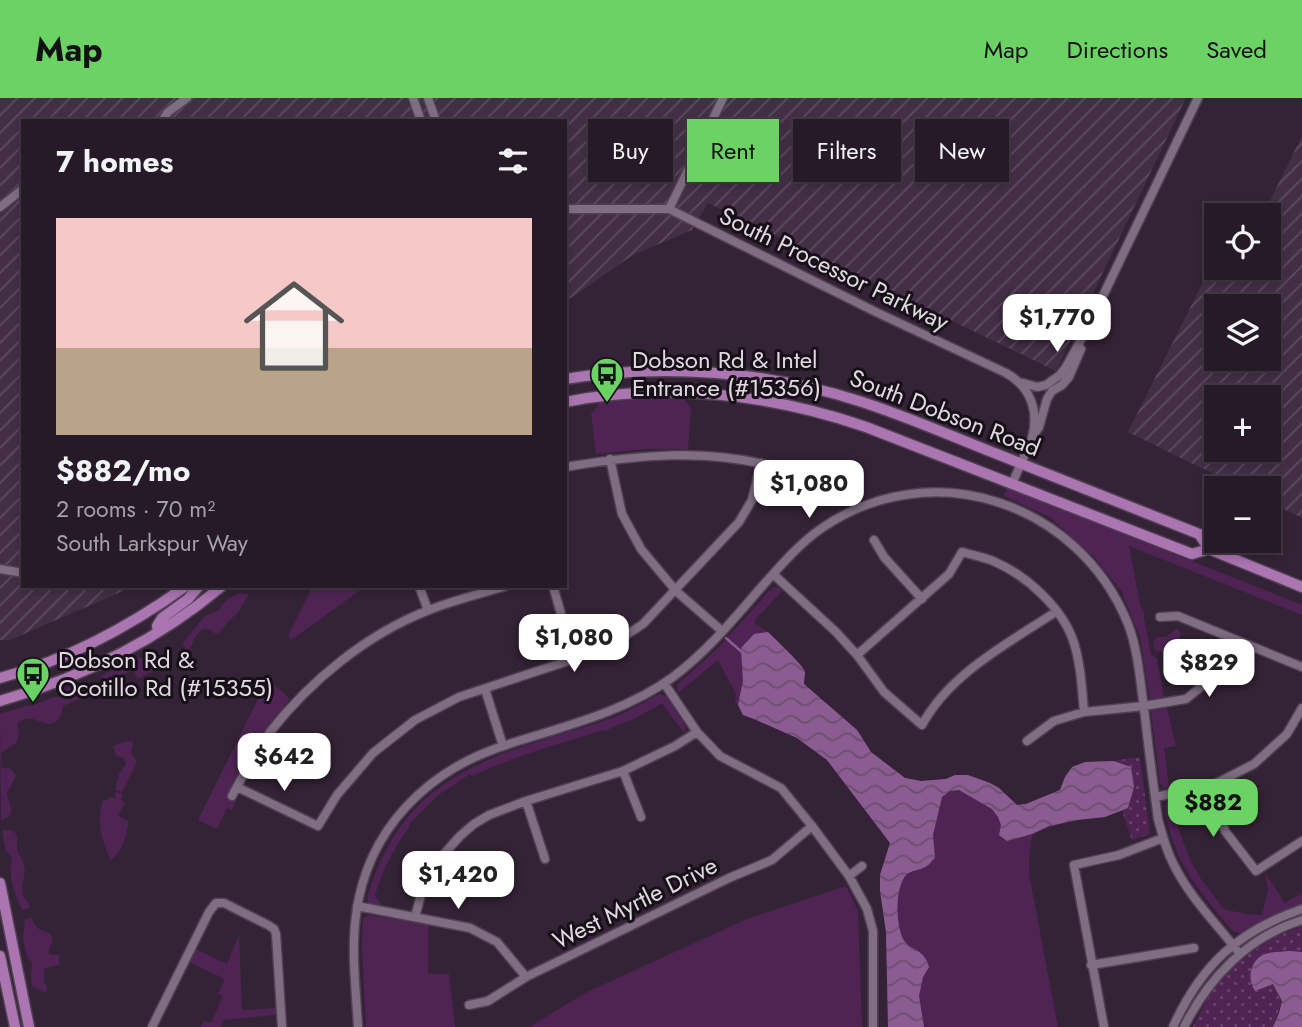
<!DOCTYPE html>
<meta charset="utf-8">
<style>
:root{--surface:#271a28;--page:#332734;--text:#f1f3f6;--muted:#a4a1a8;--line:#433845;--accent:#6ad364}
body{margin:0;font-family:Jost,sans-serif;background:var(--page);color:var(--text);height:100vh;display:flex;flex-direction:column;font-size:26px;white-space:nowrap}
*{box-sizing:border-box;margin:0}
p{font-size:23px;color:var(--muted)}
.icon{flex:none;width:38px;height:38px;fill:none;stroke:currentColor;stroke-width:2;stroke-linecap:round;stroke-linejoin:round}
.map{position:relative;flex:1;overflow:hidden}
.drawer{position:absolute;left:21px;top:21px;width:546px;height:469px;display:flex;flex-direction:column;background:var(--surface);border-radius:0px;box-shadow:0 4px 10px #0003,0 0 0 2px var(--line)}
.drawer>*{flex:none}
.hud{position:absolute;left:588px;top:21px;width:609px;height:63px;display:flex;gap:14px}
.buttons{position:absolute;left:1204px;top:105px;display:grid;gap:14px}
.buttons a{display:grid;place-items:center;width:77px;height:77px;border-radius:0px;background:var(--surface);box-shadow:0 4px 10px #0003,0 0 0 2px var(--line);font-size:35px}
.price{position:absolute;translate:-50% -60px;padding:0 16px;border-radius:14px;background:#fff;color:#222;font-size:23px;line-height:46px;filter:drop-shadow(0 2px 4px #0008)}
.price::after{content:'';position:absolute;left:50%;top:42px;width:21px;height:16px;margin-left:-10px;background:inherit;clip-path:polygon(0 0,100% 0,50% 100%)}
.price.active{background:var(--accent);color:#111}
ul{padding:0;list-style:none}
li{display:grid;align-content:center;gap:14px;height:371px;padding:0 35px}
li span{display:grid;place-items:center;height:217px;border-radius:0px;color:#555}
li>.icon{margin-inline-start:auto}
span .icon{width:126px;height:126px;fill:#fffc;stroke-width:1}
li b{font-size:30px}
h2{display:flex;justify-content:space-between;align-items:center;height:84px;padding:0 35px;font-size:30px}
.tag{padding:0 24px;border-radius:0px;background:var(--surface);box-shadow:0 4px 10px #0003,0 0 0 2px var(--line);font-size:24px;line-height:63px}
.tag.active{background:var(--accent);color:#111}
header{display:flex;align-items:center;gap:42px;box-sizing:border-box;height:98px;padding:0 35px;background:var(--accent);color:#111}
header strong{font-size:33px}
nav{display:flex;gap:38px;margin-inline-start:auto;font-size:24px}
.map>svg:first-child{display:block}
</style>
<header>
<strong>Map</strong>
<nav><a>Map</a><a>Directions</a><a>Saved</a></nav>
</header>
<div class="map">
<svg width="1302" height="929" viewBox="0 0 1302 929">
<defs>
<pattern id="industrial-furrows" width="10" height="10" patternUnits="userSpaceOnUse" patternTransform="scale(1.75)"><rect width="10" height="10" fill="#432e46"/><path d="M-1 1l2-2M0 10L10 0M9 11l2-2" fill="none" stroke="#5e4c61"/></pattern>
<pattern id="park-dots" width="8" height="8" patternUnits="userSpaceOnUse" patternTransform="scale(1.75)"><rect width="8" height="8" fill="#4f2454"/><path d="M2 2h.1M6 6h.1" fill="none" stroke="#68436c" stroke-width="1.8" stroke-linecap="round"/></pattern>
<pattern id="water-waves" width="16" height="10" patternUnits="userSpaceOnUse" patternTransform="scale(1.75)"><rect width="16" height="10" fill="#8b5c91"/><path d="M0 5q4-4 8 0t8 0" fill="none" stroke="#6b4f6e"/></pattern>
</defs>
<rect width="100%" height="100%" fill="#342336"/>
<!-- industrial -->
<path fill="url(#industrial-furrows)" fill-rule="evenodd" d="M0,0H1186L1056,273L708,105L692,132L633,157L565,204V23H23V488H135L10,542H0Z
M1302,38V420L1269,404V390H1242L1128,334L1213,164L1216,166V170H1224L1234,174L1237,170H1269V117H1263ZM1216,208H1269V261H1216ZM1216,299H1269V352H1216Z"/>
<!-- grass -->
<path fill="#4f2454" d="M648,300L684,301L691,310L688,351H645L596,356L591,316L600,305Z
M1007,390L1302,507V517L1129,448L1140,507L1144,514V520L1151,557L1157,560L1164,599L1150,602L1140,539L1122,494L1095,460L1050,419L1004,398Z
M313,488H366L291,542L288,538Z
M773,489L779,490L782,493L755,522V526C770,533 779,545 790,557C795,563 803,565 805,574C805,575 804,585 804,586L857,632L871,654L905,680L921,683L946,681L955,677H968L990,685L999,690L1017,707L1026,706L1060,692C1073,660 1084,664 1114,663L1105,719C1079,721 1056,725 1032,737L1029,760V776L1058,929H888L886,834L880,793V777L890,745L827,662L797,640L754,621L743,617L735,602L736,596L718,562L678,595L677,587L717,551Z
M240,495L249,496L239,513L227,525L218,536L214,535L211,532L203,531C195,536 190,549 188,558L193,563L189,570L184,564L179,552L180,551L185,554V549L182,548C187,536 198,530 204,518L218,513L226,502Z
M1176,531H1178C1182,538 1180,539 1175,545C1169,552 1166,555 1156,553L1153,547L1156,539H1166Z
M163,555V562L158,567L159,569L138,581L133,572C121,576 113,588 101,578L138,559L150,562Z
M268,581L290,601C265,632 242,662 227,698L236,703L232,712L227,710L217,731L198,722Z
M84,584L89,592L81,600L63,608C62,611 62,616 60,619C48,638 32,609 17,626L19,633L17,644L1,655L2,660L1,669L11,671L16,678L7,695C8,706 19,717 1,722L0,615C9,614 19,610 27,607L29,609C40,605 51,598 61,599L65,595L66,591Z
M659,596L667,599L686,629L684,635L662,605L636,620L604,633L603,632C559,646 514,658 472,678L470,676L438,697L409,726L410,728C394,749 383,771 375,797L381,807L369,805L367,800C396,702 452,671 545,641C565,634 586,630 606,622C625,616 642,605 659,596Z
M1167,610L1176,648L1164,650L1169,690H1164L1160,685L1151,613Z
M133,643L131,655L137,664L122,694L115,692L119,676L126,666L124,660L116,657L113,648L123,644Z
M115,694L123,696L121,702L125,704L118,718L129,724C126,737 123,754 111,762C102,745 96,721 103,702H107L110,699L116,700Z
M1203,695L1208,699L1170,707L1190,762L1201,781L1224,811L1245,816L1262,817L1268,792L1265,775L1285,805L1302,795V805L1278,815L1241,836L1233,833C1212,809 1191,784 1178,756C1171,740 1167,724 1164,707L1168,703Z
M2,732H12L17,737V753L23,763L25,773L22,788L23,798L29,806L30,810L22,812C16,797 7,778 12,762L10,756L6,753Z
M846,788L858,813L862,929H529L589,893L747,821Z
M369,817L428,827V876H449L455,929H366L362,848L363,821Z
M32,820C36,839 55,829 52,844C51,848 49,851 48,855L51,857H59V867L47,869L44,872V883L47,890L46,895L32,888L31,879L32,865L27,858L23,841L25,821Z
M239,837L242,912L275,910L276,917L224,922L221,929H201L204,923L211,925L223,898L218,896L225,881L189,864L196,851L227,866Z"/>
<!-- park -->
<path fill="url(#park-dots)" d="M1132,660H1140L1150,736L1132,742L1122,712L1128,710L1130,701L1131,669L1114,663Z
M1302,828V853L1253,869C1250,879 1249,885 1255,893L1273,886L1282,903L1273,929H1193L1212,892L1241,862L1272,840Z"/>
<!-- water -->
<path fill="url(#water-waves)" d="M768,534C775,541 803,567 805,574C805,575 804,585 804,586L857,632L871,654L905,680L921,683L946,681L955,677H968L990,685L999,690L1017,707L1026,706L1060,692L1065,679L1072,669L1085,664L1114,663L1131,669L1134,689L1128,710L1105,719L1077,722L1049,728L1032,736L1007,743L999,737L1001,727L998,719L992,711L959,692L950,693L942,699L933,737L935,760C932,762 930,766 927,768C921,772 912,772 907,776C894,789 896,827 903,841C910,853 924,850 929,869L923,879L919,898L924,929H888L886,834L880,793V777L890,745L827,662L797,640L754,621L743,617L738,607L743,583L741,550L754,536Z
M1290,853L1302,854V929H1273L1279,915L1282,903L1273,886L1255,893C1247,882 1250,865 1261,858C1269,853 1281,854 1290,853Z"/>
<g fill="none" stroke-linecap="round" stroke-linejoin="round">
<!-- stream -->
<path stroke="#8b5c91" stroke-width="2.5" d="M726,540L744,556"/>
<defs>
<path id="minor" d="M413,0L421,23
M428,0L436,23
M162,23L168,14L187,0
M0,109L23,91
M565,111H669L878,215L1006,275C1031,289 1039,313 1032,340
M669,111L723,0
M1023,285L1037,289L1046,287L1060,277L1066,269L1088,229L1198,0
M610,361L622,416L641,451L676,493L722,533
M565,369C637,357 705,350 776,369C787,372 803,374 813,380C817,382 821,387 825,390
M1012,386L1032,340L1039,329L1047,301L1052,293L1062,287L1069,279L1081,251
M874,442L884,459L922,501
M0,471L23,475
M773,476L836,534L857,557L884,594L922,627C950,575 1009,545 1057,513
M419,488L428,512
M553,488L574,561
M1160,519L1178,518L1302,569
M857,557L949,476L962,454C972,457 983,459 993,463C1026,477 1063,510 1074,545C1081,568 1082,591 1084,614
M664,585L697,634L720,658L781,690L812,728L849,778L867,811L873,833V929
M485,591L503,648
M1027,643L1054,623L1084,614L1144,608L1186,601L1217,576L1233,541
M623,673L641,719
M1211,688L1225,733L1256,773L1302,743
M237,689L318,728L337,697L373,655L415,622L459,599L574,561L611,547L643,526L739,424L752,402L761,365
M232,698C243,677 256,653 270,634C311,582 367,536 429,512C454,502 480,496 506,488
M1155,699L1211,688L1254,666L1287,636L1302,610
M526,703L545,761
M849,778L862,768
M357,808L470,830L497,844L526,879
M415,819L422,793L436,765L460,738L474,726L489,717L526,703L623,673L675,648L697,634
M1091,867L1194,850
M469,907L488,903L526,879L729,780L772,762L812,728
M152,929L209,814L216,805H224L268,827L274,831L276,836L282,929
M358,929C356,892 351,854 356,817C367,731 428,671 509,646C565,628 625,614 673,579C708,553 736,518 765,485C782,466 800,445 822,430C931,355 1079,404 1128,526C1138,552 1140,582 1144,610C1148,647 1153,684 1158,721C1162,735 1165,749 1172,763C1188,798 1217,826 1240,856
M1104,929L1074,767L1119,757L1163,740
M1173,929C1201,867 1238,833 1302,811
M1184,929C1209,879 1248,839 1302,822"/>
<path id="major" d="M565,281C663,265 765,273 859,303C906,318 951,338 997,356C1065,383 1132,410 1199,436L1209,451L1302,489
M565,304C665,284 770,296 866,329L1192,456L1209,451
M158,534L157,528L162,520L188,501L199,488
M0,580C67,562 129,529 186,488
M0,603C80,580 158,542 222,488
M0,785L29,929
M0,858L15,929"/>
</defs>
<!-- minor casing -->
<use href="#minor" stroke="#4f4151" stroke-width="11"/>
<!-- major casing -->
<use href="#major" stroke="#4f4151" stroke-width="13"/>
<!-- minor -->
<use href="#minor" stroke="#816d83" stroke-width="8"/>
<!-- major -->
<use href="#major" stroke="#ab75b2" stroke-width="10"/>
</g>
<!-- icons -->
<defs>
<symbol id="bus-pin" viewBox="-11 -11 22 30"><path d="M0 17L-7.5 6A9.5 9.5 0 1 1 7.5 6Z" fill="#6ad364" stroke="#171018"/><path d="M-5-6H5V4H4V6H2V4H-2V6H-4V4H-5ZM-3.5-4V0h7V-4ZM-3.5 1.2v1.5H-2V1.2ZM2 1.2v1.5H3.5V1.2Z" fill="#111"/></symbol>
</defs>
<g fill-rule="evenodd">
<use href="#bus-pin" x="588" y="257" width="38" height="52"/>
<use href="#bus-pin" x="14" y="557" width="38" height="52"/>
</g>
<g text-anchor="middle" stroke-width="6" stroke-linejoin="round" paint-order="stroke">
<!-- street labels -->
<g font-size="24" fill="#e2d7e3" stroke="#171018">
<text transform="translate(834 171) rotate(26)" y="8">South Processor Parkway</text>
<text transform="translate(945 315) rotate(21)" y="8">South Dobson Road</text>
<text transform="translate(635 805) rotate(-26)" y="8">West Myrtle Drive</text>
</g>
<!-- poi labels -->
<g font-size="24" fill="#e2d7e3" stroke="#171018" text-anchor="start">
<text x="632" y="270">Dobson Rd &amp; Intel<tspan x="632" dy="28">Entrance (#15356)</tspan></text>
<text x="58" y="570">Dobson Rd &amp;<tspan x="58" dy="28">Ocotillo Rd (#15355)</tspan></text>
</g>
</g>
</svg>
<div class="buttons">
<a><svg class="icon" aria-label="locate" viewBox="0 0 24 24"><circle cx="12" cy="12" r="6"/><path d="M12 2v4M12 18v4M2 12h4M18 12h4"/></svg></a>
<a><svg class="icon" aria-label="layers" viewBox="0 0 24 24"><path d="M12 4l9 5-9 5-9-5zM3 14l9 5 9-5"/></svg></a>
<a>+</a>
<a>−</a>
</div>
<b class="price" style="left:1057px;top:256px">$1,770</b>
<b class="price" style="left:809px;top:422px">$1,080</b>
<b class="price" style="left:574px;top:576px">$1,080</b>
<b class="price" style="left:1209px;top:601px">$829</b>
<b class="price" style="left:284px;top:695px">$642</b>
<b class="price active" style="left:1213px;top:741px">$882</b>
<b class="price" style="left:458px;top:813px">$1,420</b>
<div class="hud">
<a class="tag">Buy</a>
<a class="tag active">Rent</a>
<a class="tag">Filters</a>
<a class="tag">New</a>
</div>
<section class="drawer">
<h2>7 homes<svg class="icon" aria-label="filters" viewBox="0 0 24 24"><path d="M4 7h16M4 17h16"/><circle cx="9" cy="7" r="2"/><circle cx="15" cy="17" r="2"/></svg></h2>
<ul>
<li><span style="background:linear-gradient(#f6c9c9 60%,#b9a48a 0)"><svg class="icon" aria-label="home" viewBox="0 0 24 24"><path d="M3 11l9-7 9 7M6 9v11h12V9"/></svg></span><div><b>$882/mo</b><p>2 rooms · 70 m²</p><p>South Larkspur Way</p></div></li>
</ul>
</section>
</div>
